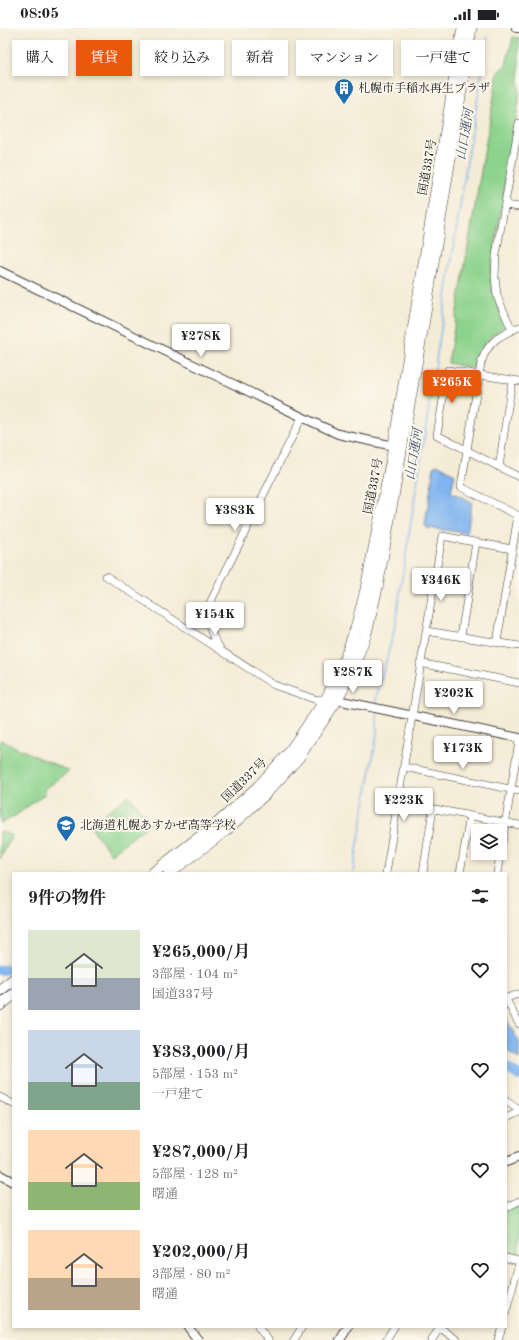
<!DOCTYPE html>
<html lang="ja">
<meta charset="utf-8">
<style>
:root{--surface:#fff;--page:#f2f2f2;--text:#202124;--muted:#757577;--accent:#ea580c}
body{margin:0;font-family:"Old Standard TT","Noto Serif JP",serif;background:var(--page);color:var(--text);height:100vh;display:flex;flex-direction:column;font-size:15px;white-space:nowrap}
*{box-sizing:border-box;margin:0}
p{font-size:13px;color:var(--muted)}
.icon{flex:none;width:22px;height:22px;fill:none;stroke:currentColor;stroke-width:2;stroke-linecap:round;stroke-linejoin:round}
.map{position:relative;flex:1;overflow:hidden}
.panel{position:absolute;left:12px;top:844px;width:495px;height:456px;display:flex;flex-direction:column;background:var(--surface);border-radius:0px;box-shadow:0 2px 6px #0003}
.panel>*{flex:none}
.hud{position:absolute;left:12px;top:12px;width:495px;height:36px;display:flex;gap:8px}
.tools{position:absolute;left:471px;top:796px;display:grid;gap:8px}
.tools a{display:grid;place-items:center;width:36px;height:36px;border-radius:0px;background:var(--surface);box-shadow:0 2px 6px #0003;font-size:20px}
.price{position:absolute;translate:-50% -34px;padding:0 9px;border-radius:4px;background:#fff;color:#222;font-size:13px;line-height:26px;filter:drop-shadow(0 1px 2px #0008)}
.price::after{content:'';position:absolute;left:50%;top:24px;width:12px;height:9px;margin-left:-6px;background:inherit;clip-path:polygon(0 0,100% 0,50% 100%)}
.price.selected{background:var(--accent);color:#fff}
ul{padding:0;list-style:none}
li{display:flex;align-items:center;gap:12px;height:100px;padding:0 16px}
li span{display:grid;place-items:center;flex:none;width:112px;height:80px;border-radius:0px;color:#555}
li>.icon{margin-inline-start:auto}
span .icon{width:48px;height:48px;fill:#fffc;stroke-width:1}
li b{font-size:17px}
h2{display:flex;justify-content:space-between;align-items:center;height:48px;padding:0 16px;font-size:17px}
.tag{padding:0 14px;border-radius:0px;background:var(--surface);box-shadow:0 2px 6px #0003;font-size:14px;line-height:36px}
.tag.selected{background:var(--accent);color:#fff}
.status{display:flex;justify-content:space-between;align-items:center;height:28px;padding:0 20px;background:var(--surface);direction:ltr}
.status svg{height:11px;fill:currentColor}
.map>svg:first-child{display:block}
</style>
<div class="status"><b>08:05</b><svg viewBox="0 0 49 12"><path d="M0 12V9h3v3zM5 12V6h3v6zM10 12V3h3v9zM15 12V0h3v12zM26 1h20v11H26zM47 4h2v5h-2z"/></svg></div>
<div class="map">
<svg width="519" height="1312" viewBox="0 0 519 1312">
<rect width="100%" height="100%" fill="#fbf7ec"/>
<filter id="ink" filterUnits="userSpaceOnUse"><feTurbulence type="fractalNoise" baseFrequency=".025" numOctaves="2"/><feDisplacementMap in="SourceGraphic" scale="8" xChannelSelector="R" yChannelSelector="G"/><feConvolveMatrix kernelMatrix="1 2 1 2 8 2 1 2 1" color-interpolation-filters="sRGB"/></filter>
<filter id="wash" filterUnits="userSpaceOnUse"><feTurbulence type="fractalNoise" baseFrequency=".012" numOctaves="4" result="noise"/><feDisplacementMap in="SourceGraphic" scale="16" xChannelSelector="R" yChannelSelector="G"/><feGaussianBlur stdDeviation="0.9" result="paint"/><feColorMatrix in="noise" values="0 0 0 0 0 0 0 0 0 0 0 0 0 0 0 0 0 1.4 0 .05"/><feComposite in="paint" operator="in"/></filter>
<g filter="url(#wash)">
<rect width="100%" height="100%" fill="#f5ecd6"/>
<!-- green -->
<path fill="#8dd38d" stroke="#547854" d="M513,9L519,10V73L491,242L492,263L506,298C486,311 479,317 474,340H471L448,335L498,44L506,37Z
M0,712L69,743L44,762L46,765L15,788L0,796Z
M129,767L151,795L111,826L89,797Z
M0,803L12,808L0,831Z
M519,1173V1233L506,1230V1180Z"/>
<!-- water -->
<path fill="#81b5ef" stroke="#4e6886" d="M439,437L455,446L451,464L472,474L467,505L427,500L425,497L434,438Z
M506,990L519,1014V1031L506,1022Z"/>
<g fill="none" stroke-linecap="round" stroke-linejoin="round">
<!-- stream -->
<path stroke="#81b5ef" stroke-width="1.5" d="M377,677L376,671L394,603L468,127L488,8
M353,845L377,706V683"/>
<!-- river -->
<path stroke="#81b5ef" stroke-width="10" d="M0,942L13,941
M506,1039L519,1048"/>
</g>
</g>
<g filter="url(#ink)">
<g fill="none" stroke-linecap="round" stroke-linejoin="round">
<defs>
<path id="minor" d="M505,177L519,179
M519,299C499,308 488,313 481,335L461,459L519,488
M512,302L497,268L495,249L496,227L519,95
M519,353L448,342L437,407L519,449
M499,439L512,352
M106,548L274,657L317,672L327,670
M426,603L519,618
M461,608L476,514
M497,614L518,487
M220,620C212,609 206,594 207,581L302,389
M420,635L519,655
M404,739L519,763
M398,774L519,797
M386,845L442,508L512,521
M423,845L433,781
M460,845L470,788
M497,845L519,713
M506,970L519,966
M506,971L519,996
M0,1069L13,1076
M506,1073L519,1082
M506,1090L519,1084
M506,1180L519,1173
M506,1230L519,1233
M506,1284L519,1235
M258,1299L268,1312
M439,1299L457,1312
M294,1312L302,1299
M386,1312L394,1299
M432,1312L440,1299
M498,1312L502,1299"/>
<path id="tertiary" d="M516,0H519
M0,243L264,371L338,406L399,419
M332,671L519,710
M506,1134L519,1129
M0,1147L13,1154
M188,1299L198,1312
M340,1312L348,1299"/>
<path id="trunk" d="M153,845L218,795L258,759L289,725L327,670L345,631L356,600L365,566L391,435L463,0
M169,845L226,802L265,766L298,730L336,673L355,635L366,605L377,560L423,297L471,0
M0,962L13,952
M0,977L13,967"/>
</defs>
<!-- minor casing -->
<use href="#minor" stroke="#3d3b38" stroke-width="8"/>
<!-- tertiary casing -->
<use href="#tertiary" stroke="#3d3b38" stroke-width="10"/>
<!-- trunk casing -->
<use href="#trunk" stroke="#3d3b38" stroke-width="12"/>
<!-- minor -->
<use href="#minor" stroke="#fff" stroke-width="7"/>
<!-- tertiary -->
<use href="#tertiary" stroke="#fff" stroke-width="8"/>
<!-- trunk -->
<use href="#trunk" stroke="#fff" stroke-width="11"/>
</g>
</g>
<!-- icons -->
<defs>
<symbol id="building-pin" viewBox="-11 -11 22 30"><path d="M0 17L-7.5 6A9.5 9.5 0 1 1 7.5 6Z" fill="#1f6fb2" stroke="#fbf7ec"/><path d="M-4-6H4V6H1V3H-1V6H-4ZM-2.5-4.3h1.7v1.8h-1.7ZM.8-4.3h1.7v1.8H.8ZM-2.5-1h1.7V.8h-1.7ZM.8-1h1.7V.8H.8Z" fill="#fff"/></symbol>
<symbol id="school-pin" viewBox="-11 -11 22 30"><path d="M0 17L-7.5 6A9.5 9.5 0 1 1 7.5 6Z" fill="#1f6fb2" stroke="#fbf7ec"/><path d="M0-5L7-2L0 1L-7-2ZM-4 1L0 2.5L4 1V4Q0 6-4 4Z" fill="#fff"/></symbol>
</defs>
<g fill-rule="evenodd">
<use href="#building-pin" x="333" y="49" width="22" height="30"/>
<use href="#school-pin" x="55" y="786" width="22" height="30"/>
</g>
<g text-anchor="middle" stroke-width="4" stroke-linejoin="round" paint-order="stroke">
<!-- poi labels -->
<g font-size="12" fill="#1c1c1c" stroke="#fbf7ec" text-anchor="start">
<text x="358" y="64">札幌市手稲水再生プラザ</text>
<text x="80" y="801">北海道札幌あすかぜ高等学校</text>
</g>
<!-- street labels -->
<g font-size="12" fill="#1c1c1c" stroke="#fbf7ec">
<text transform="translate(427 139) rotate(-80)" y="4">国道337号</text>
<text transform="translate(373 458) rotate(-79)" y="4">国道337号</text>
<text transform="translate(244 752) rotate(-44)" y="4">国道337号</text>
</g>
<!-- water labels -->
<g font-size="13" font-style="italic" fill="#445970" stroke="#fbf7ec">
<text transform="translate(464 106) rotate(-81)" y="5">山口運河</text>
<text transform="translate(413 426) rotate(-81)" y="5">山口運河</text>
</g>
</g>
</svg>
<div class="tools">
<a><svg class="icon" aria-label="layers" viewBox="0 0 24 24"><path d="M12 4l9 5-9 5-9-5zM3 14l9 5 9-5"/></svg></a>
</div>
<b class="price" style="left:201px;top:330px">¥278K</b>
<b class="price selected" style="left:452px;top:376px">¥265K</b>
<b class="price" style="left:235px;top:504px">¥383K</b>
<b class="price" style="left:441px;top:574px">¥346K</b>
<b class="price" style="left:215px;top:608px">¥154K</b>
<b class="price" style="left:353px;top:666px">¥287K</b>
<b class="price" style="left:454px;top:687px">¥202K</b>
<b class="price" style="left:463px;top:742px">¥173K</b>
<b class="price" style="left:404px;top:794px">¥223K</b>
<div class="hud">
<a class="tag">購入</a>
<a class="tag selected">賃貸</a>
<a class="tag">絞り込み</a>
<a class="tag">新着</a>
<a class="tag">マンション</a>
<a class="tag">一戸建て</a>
</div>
<section class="panel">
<h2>9件の物件<svg class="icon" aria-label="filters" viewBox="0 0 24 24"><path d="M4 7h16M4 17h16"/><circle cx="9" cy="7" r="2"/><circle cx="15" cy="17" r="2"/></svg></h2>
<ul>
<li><span style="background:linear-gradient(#dfe7d0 60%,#9aa5b1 0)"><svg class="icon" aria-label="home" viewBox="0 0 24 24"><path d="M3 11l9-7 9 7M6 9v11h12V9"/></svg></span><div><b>¥265,000/月</b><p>3部屋 · 104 m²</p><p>国道337号</p></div><svg class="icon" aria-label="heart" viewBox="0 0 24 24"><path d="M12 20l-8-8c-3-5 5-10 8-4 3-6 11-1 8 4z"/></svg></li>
<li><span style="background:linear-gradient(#c9d6e8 65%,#7fa58c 0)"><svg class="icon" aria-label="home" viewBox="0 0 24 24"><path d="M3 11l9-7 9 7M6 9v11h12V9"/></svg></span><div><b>¥383,000/月</b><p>5部屋 · 153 m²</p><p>一戸建て</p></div><svg class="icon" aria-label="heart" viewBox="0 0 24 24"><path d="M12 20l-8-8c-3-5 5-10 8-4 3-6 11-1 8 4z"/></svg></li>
<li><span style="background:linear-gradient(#ffd9b3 65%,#8fb573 0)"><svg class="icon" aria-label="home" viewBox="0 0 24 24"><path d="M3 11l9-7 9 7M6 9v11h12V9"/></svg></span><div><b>¥287,000/月</b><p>5部屋 · 128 m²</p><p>曙通</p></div><svg class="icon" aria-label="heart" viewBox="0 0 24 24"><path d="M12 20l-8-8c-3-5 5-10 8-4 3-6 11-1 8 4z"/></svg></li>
<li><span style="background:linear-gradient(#ffd9b3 60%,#b9a48a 0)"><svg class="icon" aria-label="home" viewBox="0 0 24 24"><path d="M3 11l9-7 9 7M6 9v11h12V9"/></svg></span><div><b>¥202,000/月</b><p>3部屋 · 80 m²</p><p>曙通</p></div><svg class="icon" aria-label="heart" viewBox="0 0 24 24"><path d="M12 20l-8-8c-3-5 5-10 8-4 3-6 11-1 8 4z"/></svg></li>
</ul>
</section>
</div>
